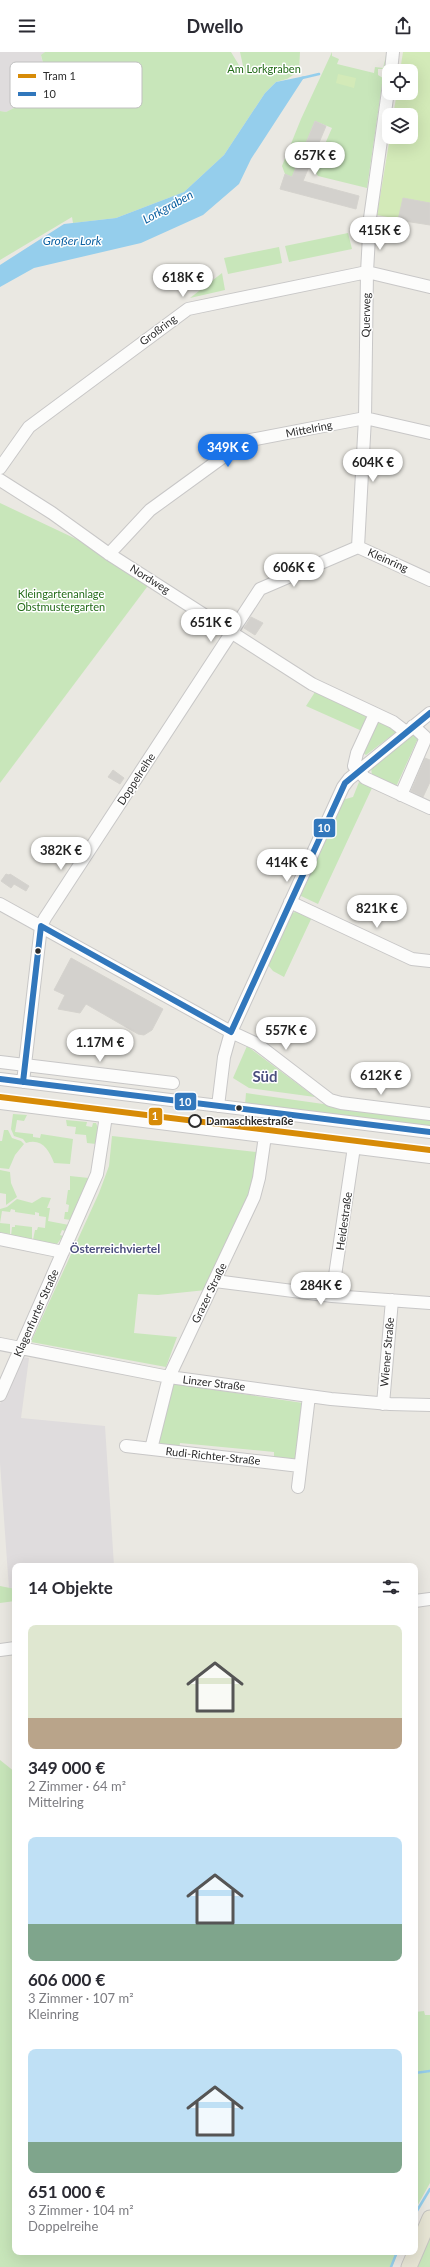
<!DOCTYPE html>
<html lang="de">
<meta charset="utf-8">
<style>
:root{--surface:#fff;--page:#f2f2f3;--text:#2b2b33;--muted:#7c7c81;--accent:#1a73e8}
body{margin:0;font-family:Lato,sans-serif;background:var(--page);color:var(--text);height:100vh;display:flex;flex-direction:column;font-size:15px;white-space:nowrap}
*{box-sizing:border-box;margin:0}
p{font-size:13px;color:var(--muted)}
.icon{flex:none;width:22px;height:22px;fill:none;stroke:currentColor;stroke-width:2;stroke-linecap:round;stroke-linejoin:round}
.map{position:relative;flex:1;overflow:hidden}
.panel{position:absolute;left:12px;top:1511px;width:406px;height:692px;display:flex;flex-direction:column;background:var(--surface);border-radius:8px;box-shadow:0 4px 16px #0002}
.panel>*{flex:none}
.buttons{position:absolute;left:382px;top:12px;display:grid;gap:8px}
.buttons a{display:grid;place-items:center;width:36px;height:36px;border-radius:8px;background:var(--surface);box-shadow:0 4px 16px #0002;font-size:20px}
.price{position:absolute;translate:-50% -34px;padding:0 9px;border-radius:14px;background:#fff;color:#222;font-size:13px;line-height:26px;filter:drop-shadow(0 1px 2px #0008)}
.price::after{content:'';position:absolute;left:50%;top:24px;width:12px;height:9px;margin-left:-6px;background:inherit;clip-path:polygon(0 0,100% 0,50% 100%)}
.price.active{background:var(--accent);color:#fff}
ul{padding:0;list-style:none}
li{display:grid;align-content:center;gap:8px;height:212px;padding:0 16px}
li span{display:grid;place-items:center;height:124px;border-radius:8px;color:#555}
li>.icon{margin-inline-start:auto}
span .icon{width:72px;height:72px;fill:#fffc;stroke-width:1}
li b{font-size:17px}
h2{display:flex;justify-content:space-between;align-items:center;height:48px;padding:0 16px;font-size:17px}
header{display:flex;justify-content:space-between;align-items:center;height:52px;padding:0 16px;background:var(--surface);font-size:18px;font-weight:700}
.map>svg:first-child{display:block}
</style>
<header><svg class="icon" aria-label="menu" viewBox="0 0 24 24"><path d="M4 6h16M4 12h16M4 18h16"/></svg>Dwello<svg class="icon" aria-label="share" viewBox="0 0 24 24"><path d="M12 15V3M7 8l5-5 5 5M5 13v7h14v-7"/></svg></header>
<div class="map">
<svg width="430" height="2215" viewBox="0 0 430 2215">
<rect width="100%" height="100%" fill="#eae8e2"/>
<!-- industrial -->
<path fill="#dfdcdd" d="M0,0H45L41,4L50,38L6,60L0,59Z
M20,1305L29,1306L21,1366L105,1374L114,1514H15V1537H9L0,1411V1352Z"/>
<!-- green -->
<path fill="#c8e6ba" d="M45,0H231L245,23L240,0H300L299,19L287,27L276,30L265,41L224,103L184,140L116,166L73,171L72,165L0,208V59L6,60L50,38L41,3Z
M332,0V4L339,7L337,12L374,21L375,15L383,16L387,0L384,17H378V23L383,26L367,136L318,124L314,117L332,76L315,69L292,125L285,122L282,114L301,67Z
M348,181L352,197L289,210L285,194Z
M279,195L282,211L228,222L224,206Z
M222,221L225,238L190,246Z
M0,451L91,494L145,529L147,535L0,731Z
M315,640H320L368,664L362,679L306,654Z
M381,668L395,677V681L366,703L362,700L377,669Z
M413,681L419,684L395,737L372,724L371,715Z
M359,730L372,736L318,852L299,843L342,748L353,745Z
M299,859L312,865L284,925L273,919L268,913L292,861Z
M247,994L315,1045L249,1036L233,1026Z
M246,1041L430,1067V1076L245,1053Z
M13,1062L27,1063L24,1069L17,1068L15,1080L33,1082V1085L40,1086L41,1082L73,1087L70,1112L54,1111C49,1098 42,1086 26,1091L23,1087L14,1084L11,1077Z
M66,1068L87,1070L86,1074L92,1075L93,1071H96L98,1076L96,1092L87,1091L86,1083L75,1082L76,1075L67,1074Z
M4,1078H8L12,1086L21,1089L24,1092L15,1103L9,1117L0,1116V1089H2Z
M112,1084L257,1100L250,1147L206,1238L158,1243L138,1242L134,1281L177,1285L166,1315L31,1290L99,1141L109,1114Z
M0,1118L10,1120L11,1131L17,1145L6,1153V1142L0,1141Z
M70,1124L89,1126L71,1168L64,1167L65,1160H68L69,1153L66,1152L68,1138H70Z
M42,1145L51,1146L47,1156H50L48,1169L69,1173L65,1179L62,1178L60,1183L63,1184L57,1192L33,1188L35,1178H37L38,1175L45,1176L46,1165L39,1164V1161L35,1160V1163L15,1160V1158L11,1157L10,1160L2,1159L0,1171L10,1172V1182L0,1181V1157L7,1155L17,1147L32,1151Z
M15,1173L32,1175V1187L11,1184L12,1175H15Z
M175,1332L303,1351L296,1407L274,1406V1400L180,1391L179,1397L158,1392L171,1335Z
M0,1534L15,1537V1549L0,1551Z
M0,1708L15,1720V2200H398L392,2215H0Z
M424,1959L425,1963H430V2131L415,2158V1960Z
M430,2182V2215H415Z"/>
<!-- pitch -->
<path fill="#d3eab8" d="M403,0H430V173L377,163L390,85H411V63H393L397,41H411V19H400Z
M338,22L356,26L354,36L336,31Z"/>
<!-- water -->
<path fill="#95ceec" d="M305,24L251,107L239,132L203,163L141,191L34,216L0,235V213L64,172L116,166L184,140L224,103L265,41L276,30Z"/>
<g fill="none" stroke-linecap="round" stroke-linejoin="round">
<!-- stream -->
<path stroke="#95ceec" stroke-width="2.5" d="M302,26L319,22
M415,2021L430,2019
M415,2162L430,2137
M391,2215L397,2200"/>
</g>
<!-- building -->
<path fill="#d3d1cd" stroke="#d5d3ce" d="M315,69L326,74L303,129L359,144L356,157L280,137L285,122L292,125Z
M403,146L430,151V173L398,168Z
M251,565L263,571L255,583L244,576Z
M425,706L430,708V730L423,745L411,739Z
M113,718L124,726L120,732L108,725Z
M6,822L9,823L10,822L29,834L26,839L14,832L11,836L1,829Z
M71,906L163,957L152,978L144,983L138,982L86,952L80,961L58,957L65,943L54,938Z"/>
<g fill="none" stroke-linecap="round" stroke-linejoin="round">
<defs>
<path id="minor" d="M391,19L393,0
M0,416L29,375L188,257L367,220L430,235
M0,428L52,461L109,502L312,632L393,670L406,680
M358,495L365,366L367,220L370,166L389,32
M109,502L150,458L245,389L365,366L430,381
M375,662L357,701L354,714L365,726L430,756
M401,743L424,690L425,685L413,674
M290,850L412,907L430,909
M0,852L231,980L257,992L330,1048L341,1051L430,1062
M0,1010L173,1031
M0,1027L430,1080
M23,1030L41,874L45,866L260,537L358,495L430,528
M0,1051L430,1105
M218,1054L224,1005L231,980L343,735L349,727L430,661
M0,1187L63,1200
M215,1229L332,1244L430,1251
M332,1244L354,1095
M0,1292L169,1325L331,1347L390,1352L430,1353
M0,1343L97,1122L106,1064
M383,1352L392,1248
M126,1394L300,1414
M151,1397L169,1325L254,1145L259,1126L265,1084
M298,1435L309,1344
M415,1549L430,1547
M0,1598L15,1596"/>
<path id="major" d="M409,2215L430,2166"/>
</defs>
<!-- minor casing -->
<use href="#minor" stroke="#c8c7c7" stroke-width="14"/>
<!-- major casing -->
<use href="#major" stroke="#c6c5c2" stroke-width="17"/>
<!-- minor -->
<use href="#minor" stroke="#fcfcfb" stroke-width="12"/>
<!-- major -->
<use href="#major" stroke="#e7e5d4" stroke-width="15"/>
<defs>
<path id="bus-1" d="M0,1027L430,1080
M23,1030L41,874L231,980L345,731L430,661"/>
</defs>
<!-- bus-1 casing -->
<use href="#bus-1" stroke="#fff" stroke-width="9"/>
<!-- bus-1 -->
<use href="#bus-1" stroke="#3177bc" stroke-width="6"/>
<defs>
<path id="tram-1" d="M0,1045L430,1098"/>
</defs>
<!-- tram-1 casing -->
<use href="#tram-1" stroke="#fff" stroke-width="9"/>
<!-- tram-1 -->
<use href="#tram-1" stroke="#d78b07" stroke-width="6"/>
</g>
<!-- markers -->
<g fill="#2c2c2c" stroke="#fff" stroke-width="1.5">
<circle cx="38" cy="899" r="3.5"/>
<circle cx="239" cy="1056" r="3.5"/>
</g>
<circle fill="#fff" stroke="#2c2c2c" stroke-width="2" cx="195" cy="1069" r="6"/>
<g text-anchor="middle" stroke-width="3" stroke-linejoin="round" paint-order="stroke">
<!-- park labels -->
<g font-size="11" fill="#236c19" stroke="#fff">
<text x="264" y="21">Am Lorkgraben</text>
<text x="61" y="546">Kleingartenanlage<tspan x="61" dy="13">Obstmustergarten</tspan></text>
</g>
<!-- street labels -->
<g font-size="11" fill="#2c2c2c" stroke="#fff">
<text transform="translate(366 263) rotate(-89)" y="4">Querweg</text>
<text transform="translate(158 278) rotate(-37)" y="4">Großring</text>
<text transform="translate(309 377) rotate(-11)" y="4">Mittelring</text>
<text transform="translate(388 508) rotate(24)" y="4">Kleinring</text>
<text transform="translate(150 527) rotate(32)" y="4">Nordweg</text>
<text transform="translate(136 727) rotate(-57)" y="4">Doppelreihe</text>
<text transform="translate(344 1169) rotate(-82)" y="4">Heidestraße</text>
<text transform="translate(209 1241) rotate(-64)" y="4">Grazer Straße</text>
<text transform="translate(36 1261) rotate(-66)" y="4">Klagenfurter Straße</text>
<text transform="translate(387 1300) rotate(-85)" y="4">Wiener Straße</text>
<text transform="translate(214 1331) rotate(7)" y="4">Linzer Straße</text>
<text transform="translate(213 1404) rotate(6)" y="4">Rudi-Richter-Straße</text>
</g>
<!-- stop labels -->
<g font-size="11" font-weight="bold" fill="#2c2c2c" stroke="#fff" text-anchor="start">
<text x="206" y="1073">Damaschkestraße</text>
</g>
<!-- water labels -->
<g font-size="12" font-style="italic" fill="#0b60a1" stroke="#fff">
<text transform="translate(168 155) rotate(-29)" y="4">Lorkgraben</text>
<text x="72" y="193">Großer Lork</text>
</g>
<!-- neighbourhood labels -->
<g font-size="12" font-weight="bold" fill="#4b4f7e" stroke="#fff">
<text x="115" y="1201">Österreichviertel</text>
</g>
<!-- district labels -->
<g font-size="15" font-weight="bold" fill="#4b4f7e" stroke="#fff">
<text x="265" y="1030">Süd</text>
</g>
</g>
<!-- legend -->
<rect x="10" y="10" width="132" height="46" rx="6" fill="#fff" stroke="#c0c0c0" stroke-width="1"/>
<rect x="18" y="22" width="18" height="4" fill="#d78b07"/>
<rect x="18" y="40" width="18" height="4" fill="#3177bc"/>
<g font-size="11" fill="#2c2c2c">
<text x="43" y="28">Tram 1</text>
<text x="43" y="46">10</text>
</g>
<g stroke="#fff" stroke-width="1.5">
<rect x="313" y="766" width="23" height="20" rx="4" fill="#3177bc"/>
<rect x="174" y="1040" width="23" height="19" rx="4" fill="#3177bc"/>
<rect x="148" y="1055" width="15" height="19" rx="4" fill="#d78b07"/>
</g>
<g font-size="11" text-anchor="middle" font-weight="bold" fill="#fff">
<text x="324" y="780">10</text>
<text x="185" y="1054">10</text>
<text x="155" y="1068">1</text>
</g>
</svg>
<div class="buttons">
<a><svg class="icon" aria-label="locate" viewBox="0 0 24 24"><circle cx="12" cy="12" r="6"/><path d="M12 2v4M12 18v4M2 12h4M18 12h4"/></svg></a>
<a><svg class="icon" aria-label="layers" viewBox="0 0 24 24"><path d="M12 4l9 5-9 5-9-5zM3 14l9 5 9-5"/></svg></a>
</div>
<b class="price" style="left:315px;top:124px">657K €</b>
<b class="price" style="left:380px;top:199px">415K €</b>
<b class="price" style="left:183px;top:246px">618K €</b>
<b class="price active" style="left:228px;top:416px">349K €</b>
<b class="price" style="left:373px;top:431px">604K €</b>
<b class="price" style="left:294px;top:536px">606K €</b>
<b class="price" style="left:211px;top:591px">651K €</b>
<b class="price" style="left:61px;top:819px">382K €</b>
<b class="price" style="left:287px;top:831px">414K €</b>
<b class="price" style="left:377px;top:877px">821K €</b>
<b class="price" style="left:286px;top:999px">557K €</b>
<b class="price" style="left:100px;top:1011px">1.17M €</b>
<b class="price" style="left:381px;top:1044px">612K €</b>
<b class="price" style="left:321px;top:1254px">284K €</b>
<section class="panel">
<h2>14 Objekte<svg class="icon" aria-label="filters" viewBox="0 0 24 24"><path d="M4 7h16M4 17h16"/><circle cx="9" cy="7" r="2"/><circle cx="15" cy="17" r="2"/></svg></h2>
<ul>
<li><span style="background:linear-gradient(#dfe7d0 75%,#b9a48a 0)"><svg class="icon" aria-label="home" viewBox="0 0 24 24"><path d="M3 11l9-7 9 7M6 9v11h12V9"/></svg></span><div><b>349 000 €</b><p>2 Zimmer · 64 m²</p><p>Mittelring</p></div></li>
<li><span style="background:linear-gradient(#bfe0f5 70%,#7fa58c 0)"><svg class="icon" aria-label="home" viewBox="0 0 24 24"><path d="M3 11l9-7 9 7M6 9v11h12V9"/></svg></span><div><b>606 000 €</b><p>3 Zimmer · 107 m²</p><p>Kleinring</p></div></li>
<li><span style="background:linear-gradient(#bfe0f5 75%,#7fa58c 0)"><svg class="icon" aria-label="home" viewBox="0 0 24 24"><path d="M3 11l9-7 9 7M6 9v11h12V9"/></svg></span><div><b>651 000 €</b><p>3 Zimmer · 104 m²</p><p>Doppelreihe</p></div></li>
</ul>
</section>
</div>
